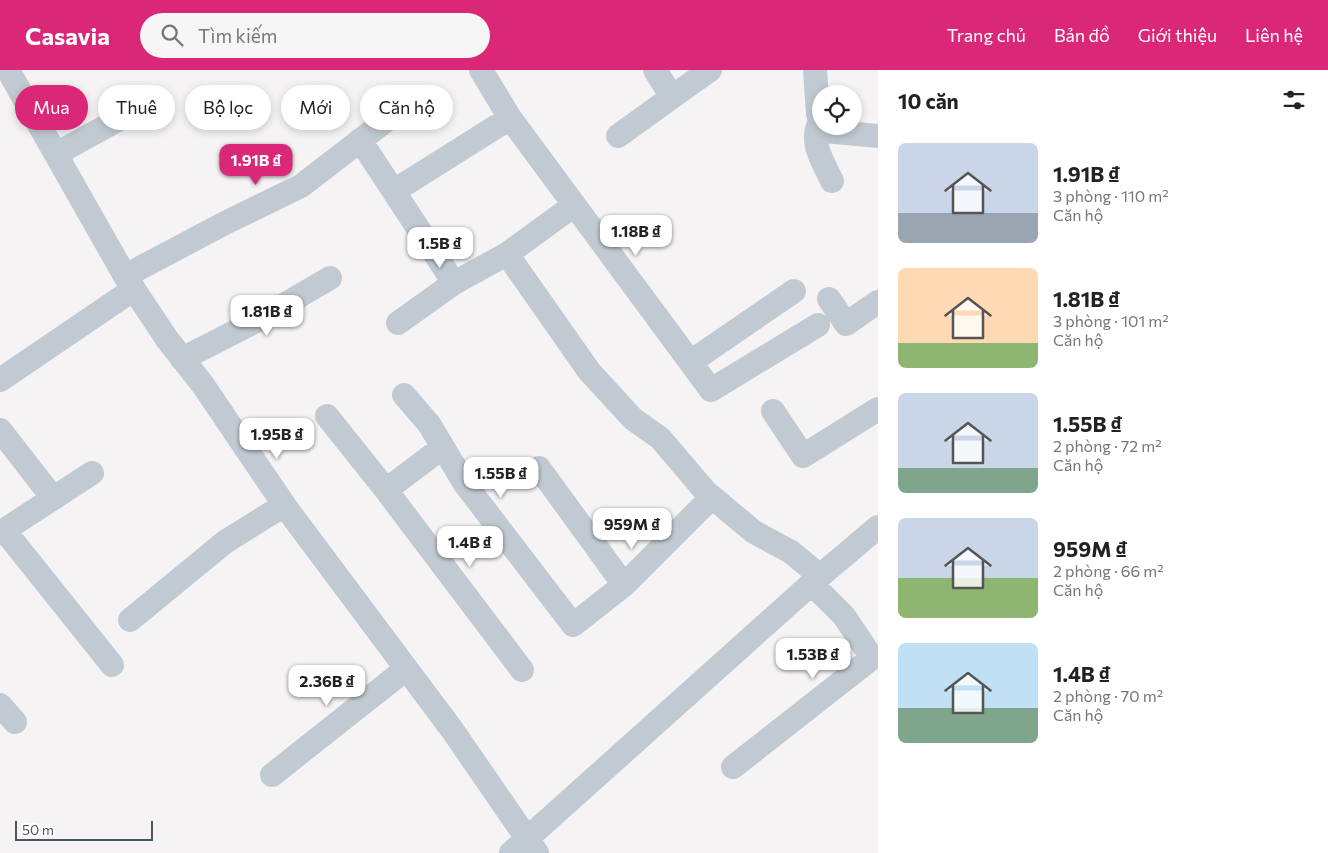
<!DOCTYPE html>
<html lang="vi">
<meta charset="utf-8">
<style>
:root{--surface:#fff;--page:#f6f6f6;--text:#222;--muted:#767676;--accent:#db2777}
body{margin:0;font-family:Commissioner,sans-serif;background:var(--page);color:var(--text);height:100vh;display:flex;flex-direction:column;font-size:19px;white-space:nowrap}
*{box-sizing:border-box;margin:0}
p{font-size:16px;color:var(--muted)}
.icon{flex:none;width:28px;height:28px;fill:none;stroke:currentColor;stroke-width:2;stroke-linecap:round;stroke-linejoin:round}
.map{position:relative;flex:1;overflow:hidden}
.side{display:flex;flex-direction:column;background:var(--surface);width:450px}
.side>*{flex:none}
.banner{position:absolute;left:15px;top:15px;width:475px;height:45px;display:flex;gap:10px}
.fabs{position:absolute;left:812px;top:15px;display:grid;gap:10px}
.fabs a{display:grid;place-items:center;width:50px;height:50px;border-radius:50%;background:var(--surface);box-shadow:0 2px 8px #0003;font-size:25px}
.scale{position:absolute;left:15px;bottom:12px;width:138px;box-sizing:border-box;padding-left:5px;border:2px solid #4a5661;border-top:0;font-size:14px;line-height:18px;white-space:nowrap;color:#4a5661;-webkit-text-stroke:4px #fff;paint-order:stroke}
.price{position:absolute;translate:-50% -42px;padding:0 11px;border-radius:10px;background:#fff;color:#222;font-size:16px;line-height:32px;filter:drop-shadow(0 1px 2px #0008)}
.price::after{content:'';position:absolute;left:50%;top:30px;width:15px;height:11px;margin-left:-8px;background:inherit;clip-path:polygon(0 0,100% 0,50% 100%)}
.price.selected{background:var(--accent);color:#fff}
ul{padding:0;list-style:none}
li{display:flex;align-items:center;gap:15px;height:125px;padding:0 20px}
li span{display:grid;place-items:center;flex:none;width:140px;height:100px;border-radius:8px;color:#555}
li>.icon{margin-inline-start:auto}
span .icon{width:60px;height:60px;fill:#fffc;stroke-width:1}
li b{font-size:21px}
h2{display:flex;justify-content:space-between;align-items:center;height:60px;padding:0 20px;font-size:21px}
.pill{padding:0 18px;border-radius:22px;background:var(--surface);box-shadow:0 2px 8px #0003;font-size:18px;line-height:45px}
.pill.selected{background:var(--accent);color:#fff}
header{display:flex;align-items:center;gap:30px;box-sizing:border-box;height:70px;padding:0 25px;background:var(--accent);color:#fff}
header strong{font-size:24px}
nav{display:flex;gap:28px;margin-inline-start:auto;font-size:18px}
.search{width:350px;height:45px;background:var(--page);display:flex;align-items:center;gap:12px;box-sizing:border-box;padding:0 18px;border-radius:28px;color:var(--muted);font-size:19px}
main{display:flex;flex:1;min-height:0}
.map>svg:first-child{display:block}
</style>
<header>
<strong>Casavia</strong>
<div class="search"><svg class="icon" aria-label="search" viewBox="0 0 24 24"><circle cx="10" cy="10" r="6"/><path d="M15 15l6 6"/></svg>Tìm kiếm</div>
<nav><a>Trang chủ</a><a>Bản đồ</a><a>Giới thiệu</a><a>Liên hệ</a></nav>
</header>
<main>
<div class="map">
<svg width="878" height="783" viewBox="0 0 878 783">
<rect width="100%" height="100%" fill="#f5f3f3"/>
<g fill="none" stroke-linecap="round" stroke-linejoin="round">
<!-- minor -->
<path stroke="#c1cad2" stroke-width="24" d="M8,0L125,206L167,269L203,315L287,439L453,661L537,783
M481,0L510,48L711,320L818,255
M655,0L672,27L710,0
M815,0L818,44L821,53
M820,51C809,72 823,92 832,111
M823,56L825,61L878,66
M618,66L672,27
M360,70L454,213
M56,84L134,41
M394,121L510,48
M573,136L507,184L589,301L633,349L660,368L706,422L754,462L791,482L820,506
M125,206L225,153L301,116L397,42
M829,229L846,254L878,232
M398,253L454,213L507,184
M182,289L260,249L330,208
M692,291L794,221
M0,310L134,219
M404,325L429,354L465,414L573,555L624,515L712,427
M773,341L803,386L878,339
M327,346L386,420L522,600
M0,360L53,428
M539,398L624,515
M386,420L443,377
M4,460L112,595
M0,463L92,403
M130,550L225,472L284,435
M0,635L15,652
M733,697L872,588L844,546L812,514
M272,705L406,599
M511,783L820,506L878,457"/>
</g>
</svg>
<div class="fabs">
<a><svg class="icon" aria-label="locate" viewBox="0 0 24 24"><circle cx="12" cy="12" r="6"/><path d="M12 2v4M12 18v4M2 12h4M18 12h4"/></svg></a>
</div>
<div class="scale">50 m</div>
<b class="price selected" style="left:256px;top:116px">1.91B ₫</b>
<b class="price" style="left:636px;top:187px">1.18B ₫</b>
<b class="price" style="left:440px;top:199px">1.5B ₫</b>
<b class="price" style="left:267px;top:267px">1.81B ₫</b>
<b class="price" style="left:277px;top:390px">1.95B ₫</b>
<b class="price" style="left:501px;top:429px">1.55B ₫</b>
<b class="price" style="left:632px;top:480px">959M ₫</b>
<b class="price" style="left:470px;top:498px">1.4B ₫</b>
<b class="price" style="left:813px;top:610px">1.53B ₫</b>
<b class="price" style="left:327px;top:637px">2.36B ₫</b>
<div class="banner">
<a class="pill selected">Mua</a>
<a class="pill">Thuê</a>
<a class="pill">Bộ lọc</a>
<a class="pill">Mới</a>
<a class="pill">Căn hộ</a>
</div>
</div>
<section class="side">
<h2>10 căn<svg class="icon" aria-label="filters" viewBox="0 0 24 24"><path d="M4 7h16M4 17h16"/><circle cx="9" cy="7" r="2"/><circle cx="15" cy="17" r="2"/></svg></h2>
<ul>
<li><span style="background:linear-gradient(#c9d6e8 70%,#9aa5b1 0)"><svg class="icon" aria-label="home" viewBox="0 0 24 24"><path d="M3 11l9-7 9 7M6 9v11h12V9"/></svg></span><div><b>1.91B ₫</b><p>3 phòng · 110 m²</p><p>Căn hộ</p></div></li>
<li><span style="background:linear-gradient(#ffd9b3 75%,#8fb573 0)"><svg class="icon" aria-label="home" viewBox="0 0 24 24"><path d="M3 11l9-7 9 7M6 9v11h12V9"/></svg></span><div><b>1.81B ₫</b><p>3 phòng · 101 m²</p><p>Căn hộ</p></div></li>
<li><span style="background:linear-gradient(#c9d6e8 75%,#7fa58c 0)"><svg class="icon" aria-label="home" viewBox="0 0 24 24"><path d="M3 11l9-7 9 7M6 9v11h12V9"/></svg></span><div><b>1.55B ₫</b><p>2 phòng · 72 m²</p><p>Căn hộ</p></div></li>
<li><span style="background:linear-gradient(#c9d6e8 60%,#8fb573 0)"><svg class="icon" aria-label="home" viewBox="0 0 24 24"><path d="M3 11l9-7 9 7M6 9v11h12V9"/></svg></span><div><b>959M ₫</b><p>2 phòng · 66 m²</p><p>Căn hộ</p></div></li>
<li><span style="background:linear-gradient(#bfe0f5 65%,#7fa58c 0)"><svg class="icon" aria-label="home" viewBox="0 0 24 24"><path d="M3 11l9-7 9 7M6 9v11h12V9"/></svg></span><div><b>1.4B ₫</b><p>2 phòng · 70 m²</p><p>Căn hộ</p></div></li>
</ul>
</section>
</main>
